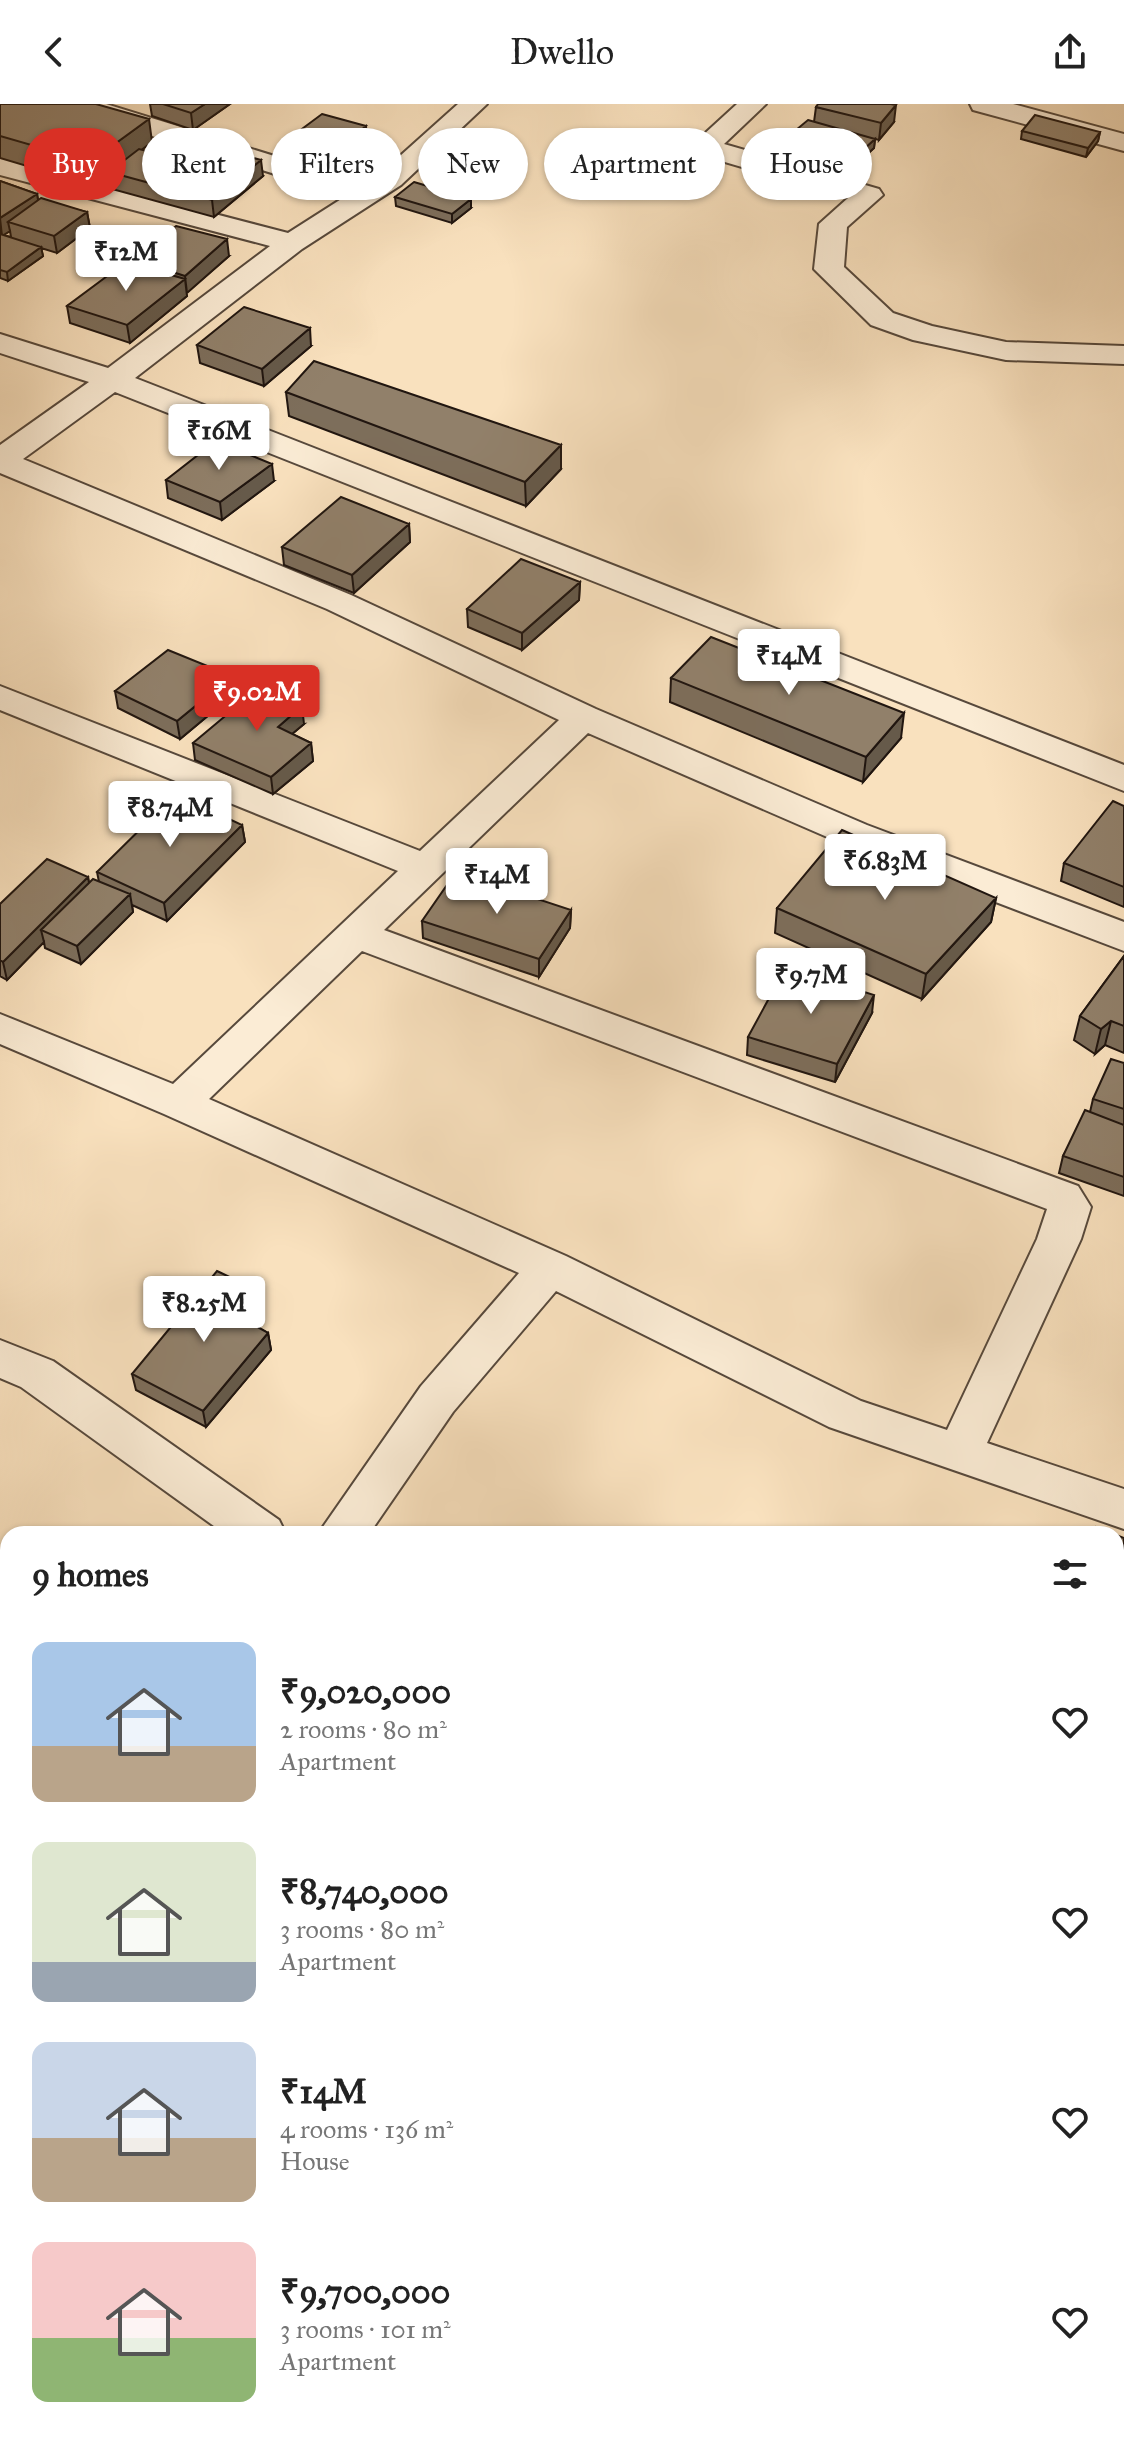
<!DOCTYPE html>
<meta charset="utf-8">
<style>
:root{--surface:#fff;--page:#f2f2f2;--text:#222;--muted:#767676;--accent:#d93025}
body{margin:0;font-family:"IM FELL Great Primer",serif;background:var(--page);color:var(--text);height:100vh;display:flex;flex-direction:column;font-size:30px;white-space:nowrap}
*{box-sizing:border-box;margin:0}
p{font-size:26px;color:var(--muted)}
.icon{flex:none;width:44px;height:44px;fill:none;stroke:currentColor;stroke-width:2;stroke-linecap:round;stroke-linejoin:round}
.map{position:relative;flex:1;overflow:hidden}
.details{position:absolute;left:0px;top:1422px;width:1124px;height:914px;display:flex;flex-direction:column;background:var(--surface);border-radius:24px 24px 0 0;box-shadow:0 2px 6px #0004}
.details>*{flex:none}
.guide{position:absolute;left:24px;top:24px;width:1076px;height:72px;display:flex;gap:16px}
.price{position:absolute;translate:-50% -68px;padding:0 18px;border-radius:8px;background:#fff;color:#222;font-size:26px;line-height:52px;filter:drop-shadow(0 2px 4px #0008)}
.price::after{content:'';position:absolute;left:50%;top:48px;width:24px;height:18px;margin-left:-12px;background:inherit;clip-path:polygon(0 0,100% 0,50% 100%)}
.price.selected{background:var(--accent);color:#fff}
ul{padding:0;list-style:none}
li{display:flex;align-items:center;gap:24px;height:200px;padding:0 32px}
li span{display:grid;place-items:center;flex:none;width:224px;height:160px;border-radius:16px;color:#555}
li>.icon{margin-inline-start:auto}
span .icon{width:96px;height:96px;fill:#fffc;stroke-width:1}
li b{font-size:34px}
h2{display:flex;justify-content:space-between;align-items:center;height:96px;padding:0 32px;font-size:34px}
.chip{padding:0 28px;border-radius:36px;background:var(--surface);box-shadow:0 2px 6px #0004;font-size:28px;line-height:72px}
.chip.selected{background:var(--accent);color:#fff}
header{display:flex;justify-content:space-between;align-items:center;height:104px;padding:0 32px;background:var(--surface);font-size:36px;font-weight:600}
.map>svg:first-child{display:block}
</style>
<header><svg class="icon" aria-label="back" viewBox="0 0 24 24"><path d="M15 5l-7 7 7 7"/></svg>Dwello<svg class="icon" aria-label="share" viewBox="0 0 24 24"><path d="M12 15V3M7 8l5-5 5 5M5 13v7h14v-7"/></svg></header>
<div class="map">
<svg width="1124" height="2335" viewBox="0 0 1124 2335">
<rect width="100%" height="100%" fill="#f9e1be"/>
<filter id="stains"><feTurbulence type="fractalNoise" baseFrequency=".0025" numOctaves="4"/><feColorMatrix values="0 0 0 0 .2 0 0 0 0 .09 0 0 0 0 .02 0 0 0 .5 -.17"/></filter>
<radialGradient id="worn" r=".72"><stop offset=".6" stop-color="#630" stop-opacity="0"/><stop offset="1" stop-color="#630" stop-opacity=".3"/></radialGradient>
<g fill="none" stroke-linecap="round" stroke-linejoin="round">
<defs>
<path id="minor" d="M65,0H106L365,80L381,69L458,0H487L401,81L302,145L135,274L1124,661V687L115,288L23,355L351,491L596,605L867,721L1124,818V847L841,739L588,629L384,826L1078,1082L1091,1103L1081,1135L987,1339L1124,1385V1425L829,1323L556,1187L453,1308L369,1430H318L421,1282L519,1169L164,1010L0,940V910L173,980L398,767L0,606V582L420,747L559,616L327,505L0,369V341L89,278L0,249V230L108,264L270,142L0,71V54L288,129L346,92L68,6ZM362,847L1047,1105L1037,1135L947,1326L861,1297L566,1152L209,995Z
M737,0H766L724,40L879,85L883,91L847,123L844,163L893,209L932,222L1006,238L1124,242V260L1006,256L913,236L871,221L814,165L819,120L848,94L694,49L690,43Z
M970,0H1013L1124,30V47L973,6Z
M0,1236L53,1257L279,1416L286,1430H225L21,1283L0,1274Z
M0,1523L8,1526V1572L0,1569Z
M8,1817V1876L0,1879V1821Z
M1124,1970V2091L1116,2087V1973Z
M911,2328H974L972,2335H908Z"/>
</defs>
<!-- minor casing -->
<use href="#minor" stroke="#57493c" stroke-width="4"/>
<!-- minor -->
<use href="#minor" fill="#fbecd5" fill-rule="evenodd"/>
</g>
<!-- wall -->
<path fill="#7d6e5b" stroke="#211610" stroke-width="2" fill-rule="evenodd" d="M0,0L152,38L141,46L263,72L214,113L112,85L110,70L94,82L0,54Z
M150,0H230L193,26L152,12Z
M816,3L894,18L879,36L875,35L874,44L863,54L796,35V26L814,18Z
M1022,27L1100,28L1098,37L1086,53L1021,35Z
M283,39H367L332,68L284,56Z
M0,77L37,90L38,96L87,108L90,124L57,149L41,144L43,152L8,177L0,174ZM10,127L11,133L3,131Z
M395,93L471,104L452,119L396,102Z
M229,152L186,189L187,192L130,239L70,219L67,202L136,160L135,156Z
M197,241L311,242L264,282L200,259Z
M286,288L561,365L526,402L289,312Z
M166,376L274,377L222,416L168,394Z
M409,420L410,438L354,489L284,461L282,443Z
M580,478L579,496L522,546L468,523L467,505Z
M671,574L901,634L863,678L670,598Z
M115,587L234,590L180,635L118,604Z
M304,620L292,630L311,639L313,657L273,690L195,656L193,639Z
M1124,702V803L1061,777L1064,759Z
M242,721L245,738L167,817L132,801L133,808L81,860L45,844L44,838L7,876L0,872V800L88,773L89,780L99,778L97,768Z
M996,794L991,818L922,895L775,829L777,804Z
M571,806L570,824L539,873L423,834L422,817Z
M1124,852V949L1105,941L1095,950L1074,936L1080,912Z
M872,909L835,978L747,951L748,933Z
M1124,959V1092L1059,1069L1063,1052L1090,1008L1093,995Z
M257,1186L260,1203L249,1218L268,1229L271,1246L206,1323L136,1286L132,1270Z
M0,2025L8,2030V2198L0,2193Z"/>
<!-- shaded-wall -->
<path fill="#665a4a" stroke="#211610" stroke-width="2" d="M205,0H230L193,26L191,9Z
M896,1L894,18L879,36L881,19Z
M149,15L152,38L111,69L109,68L110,70L94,82L90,58Z
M366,22L367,39L332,68L330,52Z
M1100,28L1098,37L1086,53L1088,44Z
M875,35L874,44L863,54L864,45Z
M261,56L263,72L214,113L212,96Z
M37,90L40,107L8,118L10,127L2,132L0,114Z
M471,95V104L452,119V110Z
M87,108L90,124L57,149L54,132Z
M227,135L229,152L187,189L185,172Z
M41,143L43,152L8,177L7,168Z
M185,175L187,192L130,239L127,221Z
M310,224L311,242L264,282L262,265Z
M561,341V365L526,402L525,378Z
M272,360L274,377L222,416L220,398Z
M409,420L410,438L354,489L352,471Z
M580,478L579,496L522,546V529Z
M232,572L234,590L180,635L177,617Z
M302,602L304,620L280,640L278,623Z
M904,609L901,634L863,678L866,653Z
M311,639L313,657L273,690L271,673Z
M242,721L245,738L167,817L164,799Z
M88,773L91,790L41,826L44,838L7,876L3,858Z
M130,790L133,808L81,860L77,842Z
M996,794L991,818L922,895L926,870Z
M571,806L570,824L539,873V855Z
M874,891L872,909L835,978L837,960Z
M1111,917L1105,941L1095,950L1101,925Z
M257,1186L260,1203L240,1228L238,1212Z
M268,1229L271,1246L206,1323L203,1307Z
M1124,1521V1527L1116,1542V1536Z"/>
<!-- building -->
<path fill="#91806a" stroke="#211610" stroke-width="2" d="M0,0H96L149,15L90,58L0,32Z
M163,0H205L191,9Z
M818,0H891L896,1L881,19L816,3Z
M322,10L366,22L330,52L283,39Z
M1035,11L1100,28L1088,44L1022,27Z
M808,16L875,35L864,45L796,26Z
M178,34L261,56L212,96L109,68L139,45L158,50Z
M0,77L37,90L0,114Z
M414,78L471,95L452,110L395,93Z
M41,94L87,108L54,132L8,118Z
M176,122L227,135L185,172L135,156Z
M0,130L41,143L7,168L0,166Z
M126,158L185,175L127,221L67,202Z
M244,203L310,224L262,265L197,241Z
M314,257L561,341L525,378L286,288Z
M216,337L272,360L220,398L166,376Z
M341,393L409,420L352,471L282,443Z
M521,455L580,478L522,529L467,505Z
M711,533L904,609L866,653L671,574Z
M168,546L232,572L177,617L115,587Z
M261,582L302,602L278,623L311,639L271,673L193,639Z
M176,690L242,721L164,799L97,768Z
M1113,697L1124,702V783L1064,759Z
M842,726L996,794L926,870L777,804Z
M47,755L88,773L3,858L0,856V800Z
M456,768L571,806L539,855L422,817Z
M93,775L130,790L77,842L41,826Z
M1124,852V922L1111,917L1101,925L1080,912Z
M786,863L874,891L837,960L748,933Z
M1111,955L1124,959V1005L1093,995Z
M1085,1006L1124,1021V1073L1063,1052Z
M217,1167L257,1186L238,1212L268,1229L203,1307L132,1270Z
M1096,1423L1114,1430H1092Z
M1116,1431L1124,1434V1521L1116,1536Z
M0,2025L8,2030V2189L0,2183Z
M1116,2236L1124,2241V2335H996L999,2328H1116Z
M670,2328H837L845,2333L844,2335H666Z"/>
<rect width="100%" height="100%" filter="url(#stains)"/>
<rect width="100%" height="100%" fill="url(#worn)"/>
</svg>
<b class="price" style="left:126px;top:189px">₹12M</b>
<b class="price" style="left:219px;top:368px">₹16M</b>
<b class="price" style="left:789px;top:593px">₹14M</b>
<b class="price selected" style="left:257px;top:629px">₹9.02M</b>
<b class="price" style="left:170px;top:745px">₹8.74M</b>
<b class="price" style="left:885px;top:798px">₹6.83M</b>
<b class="price" style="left:497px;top:812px">₹14M</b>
<b class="price" style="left:811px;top:912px">₹9.7M</b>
<b class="price" style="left:204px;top:1240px">₹8.25M</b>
<div class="guide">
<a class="chip selected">Buy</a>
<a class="chip">Rent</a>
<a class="chip">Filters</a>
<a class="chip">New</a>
<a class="chip">Apartment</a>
<a class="chip">House</a>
</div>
<section class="details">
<h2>9 homes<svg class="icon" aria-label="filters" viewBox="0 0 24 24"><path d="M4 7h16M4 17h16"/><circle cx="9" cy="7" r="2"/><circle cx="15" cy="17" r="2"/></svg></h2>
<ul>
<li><span style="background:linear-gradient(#a9c7e8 65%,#b9a48a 0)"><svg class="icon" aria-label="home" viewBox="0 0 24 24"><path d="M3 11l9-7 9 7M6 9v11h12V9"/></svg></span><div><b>₹9,020,000</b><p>2 rooms · 80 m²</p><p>Apartment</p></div><svg class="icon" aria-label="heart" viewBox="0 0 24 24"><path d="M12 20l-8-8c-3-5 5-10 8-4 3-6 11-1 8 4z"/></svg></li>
<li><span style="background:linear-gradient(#dfe7d0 75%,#9aa5b1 0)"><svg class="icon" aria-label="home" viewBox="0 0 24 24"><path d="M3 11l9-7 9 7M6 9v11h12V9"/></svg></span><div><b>₹8,740,000</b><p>3 rooms · 80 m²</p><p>Apartment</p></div><svg class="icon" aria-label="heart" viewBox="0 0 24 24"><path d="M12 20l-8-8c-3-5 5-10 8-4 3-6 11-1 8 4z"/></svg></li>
<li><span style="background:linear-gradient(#c9d6e8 60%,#b9a48a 0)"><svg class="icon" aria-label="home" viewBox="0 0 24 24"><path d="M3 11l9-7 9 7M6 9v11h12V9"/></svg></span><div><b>₹14M</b><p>4 rooms · 136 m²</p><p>House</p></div><svg class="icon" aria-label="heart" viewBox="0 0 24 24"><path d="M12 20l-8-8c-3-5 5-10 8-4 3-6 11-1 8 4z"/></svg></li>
<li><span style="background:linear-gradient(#f6c9c9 60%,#8fb573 0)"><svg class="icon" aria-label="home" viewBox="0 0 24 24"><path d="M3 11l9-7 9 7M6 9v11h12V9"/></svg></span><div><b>₹9,700,000</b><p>3 rooms · 101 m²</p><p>Apartment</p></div><svg class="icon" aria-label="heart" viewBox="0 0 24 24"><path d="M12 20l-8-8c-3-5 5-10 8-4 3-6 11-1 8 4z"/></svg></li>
</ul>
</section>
</div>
